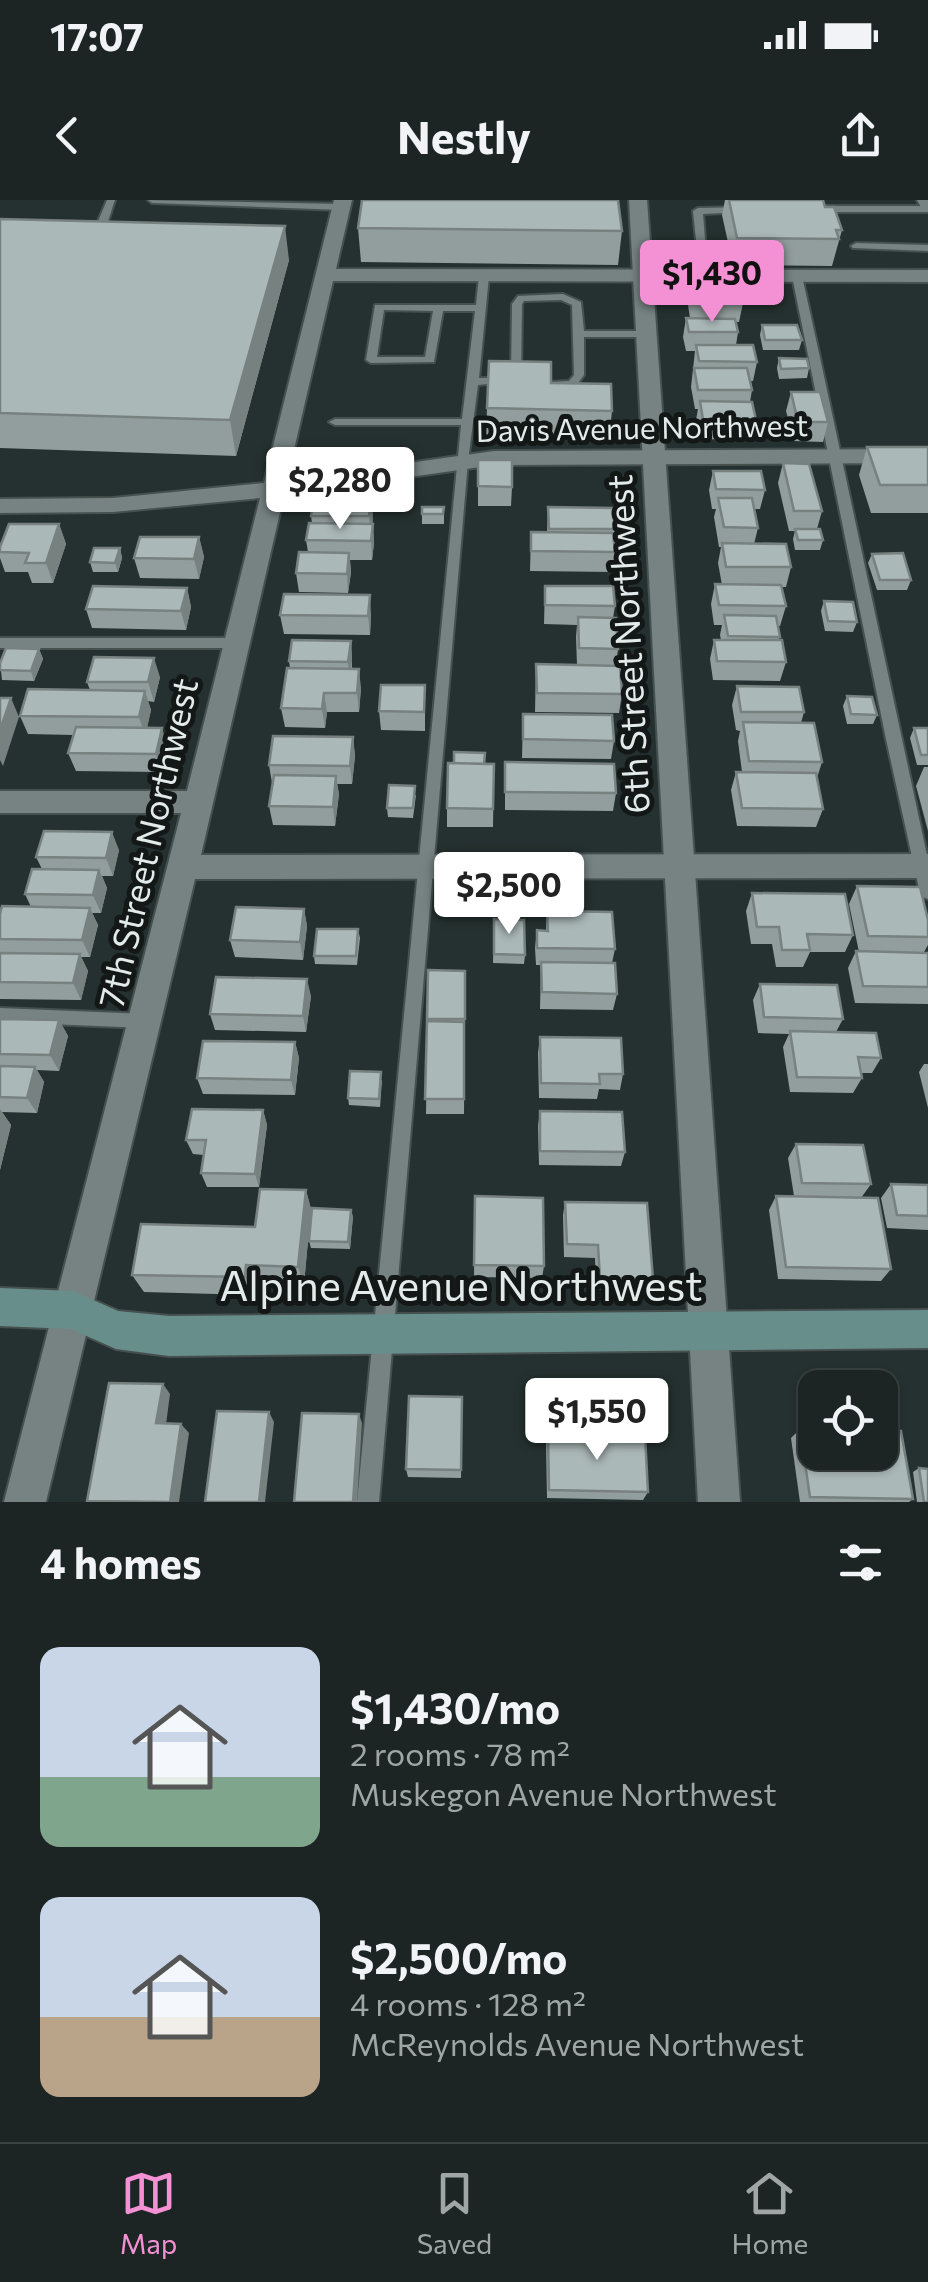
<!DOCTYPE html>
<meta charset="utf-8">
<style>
:root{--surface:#1c2524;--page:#252d2c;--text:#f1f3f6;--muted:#a0a5a6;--line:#3a4241;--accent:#f491d4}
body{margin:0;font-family:Commissioner,sans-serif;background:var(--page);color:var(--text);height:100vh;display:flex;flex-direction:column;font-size:38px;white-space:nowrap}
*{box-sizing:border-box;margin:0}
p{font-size:32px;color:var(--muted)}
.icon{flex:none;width:55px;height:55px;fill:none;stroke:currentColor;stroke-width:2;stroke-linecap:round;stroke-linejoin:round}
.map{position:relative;height:1302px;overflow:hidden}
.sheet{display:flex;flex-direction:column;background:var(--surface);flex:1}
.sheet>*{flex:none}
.tools{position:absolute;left:798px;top:1170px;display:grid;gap:20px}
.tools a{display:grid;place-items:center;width:100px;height:100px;border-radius:20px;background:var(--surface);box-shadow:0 2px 8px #0004,0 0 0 2px var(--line);font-size:50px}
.price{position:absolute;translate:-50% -85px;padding:0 22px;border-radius:10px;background:#fff;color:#222;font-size:32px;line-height:65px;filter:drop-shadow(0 2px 5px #0008)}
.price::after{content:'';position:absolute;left:50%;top:60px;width:30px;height:22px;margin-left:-15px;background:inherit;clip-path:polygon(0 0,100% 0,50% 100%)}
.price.active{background:var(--accent);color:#111}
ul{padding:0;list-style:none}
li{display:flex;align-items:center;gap:30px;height:250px;padding:0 40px}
li span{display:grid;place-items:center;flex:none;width:280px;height:200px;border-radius:20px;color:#555}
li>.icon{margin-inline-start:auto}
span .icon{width:120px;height:120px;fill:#fffc;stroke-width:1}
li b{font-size:42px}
h2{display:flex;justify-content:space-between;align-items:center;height:120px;padding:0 40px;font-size:42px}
.status{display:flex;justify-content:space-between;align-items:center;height:70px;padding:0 50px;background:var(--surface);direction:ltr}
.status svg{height:28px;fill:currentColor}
header{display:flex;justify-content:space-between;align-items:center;height:130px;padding:0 40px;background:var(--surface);font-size:45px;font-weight:700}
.tabs{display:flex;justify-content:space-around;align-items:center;height:140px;border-top:2px solid var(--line);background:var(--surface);font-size:28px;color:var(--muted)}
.tabs a{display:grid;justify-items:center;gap:5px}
.tabs .active{color:var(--accent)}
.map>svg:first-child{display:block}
</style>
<div class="status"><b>17:07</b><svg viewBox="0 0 49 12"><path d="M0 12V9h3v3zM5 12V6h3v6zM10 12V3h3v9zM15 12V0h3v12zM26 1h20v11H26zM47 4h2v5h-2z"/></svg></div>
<header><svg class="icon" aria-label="back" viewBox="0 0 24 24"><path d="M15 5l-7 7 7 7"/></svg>Nestly<svg class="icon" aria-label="share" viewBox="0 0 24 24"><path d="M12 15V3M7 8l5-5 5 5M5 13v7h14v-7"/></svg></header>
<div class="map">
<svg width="928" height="1302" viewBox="0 0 928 1302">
<rect width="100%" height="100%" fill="#253130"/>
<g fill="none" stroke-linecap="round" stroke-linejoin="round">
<defs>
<path id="service" d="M107,0H115C108,19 109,34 86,31V27L96,26Z
M148,0L341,4L346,7L341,10L152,3Z
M928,6V12H817L812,9L817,6Z
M747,7V11L744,12L703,14L708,76L700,78L693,11L698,8Z
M856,43L928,45V51L853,48L851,46Z
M484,73L489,76L479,178H511L512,104L518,96L563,94L581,102L584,131H649L654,134L649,137H584V175L576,186H549V182L569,181L574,175L572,105L561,100L524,101L522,104L521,180L516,183L512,181L478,185L468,261L379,1302H357L461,225H335L329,222L335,219H462L475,111H443L434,162L371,163L366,160L375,105H476L479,76ZM384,110L433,111L425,157H377Z
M797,73L802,76L819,153L928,660V699L923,697L920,693L886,539L792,76Z
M0,438H235L242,443L235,448H0Z
M0,808L146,814L152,816L154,821L152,826L146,828L0,822Z"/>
<path id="minor" d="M334,0H352L336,69L928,70V82L333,81L287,280L494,251L928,249V263L494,265L284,295L201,655L928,654V678L195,679L46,1302H4L181,613H0V591H187L260,298L113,312L0,313V299L113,298L264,283Z
M917,0H928V10L922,9Z"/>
<path id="tertiary" d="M629,0H647L740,1302H698Z"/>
<path id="secondary" d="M0,1088L73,1091L118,1111L169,1116L928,1110V1148L169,1156L116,1149L71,1129L0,1126Z"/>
</defs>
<!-- service casing -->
<use href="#service" stroke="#45504f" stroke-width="4"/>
<!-- minor casing -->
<use href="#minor" stroke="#45504f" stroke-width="4"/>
<!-- tertiary casing -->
<use href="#tertiary" stroke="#45504f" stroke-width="4"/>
<!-- secondary casing -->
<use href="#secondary" stroke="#45504f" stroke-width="4"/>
<!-- service -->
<use href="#service" fill="#768382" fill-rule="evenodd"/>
<!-- minor -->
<use href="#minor" fill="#768382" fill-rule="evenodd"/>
<!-- tertiary -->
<use href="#tertiary" fill="#768382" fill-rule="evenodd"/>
<!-- secondary -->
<use href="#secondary" fill="#688e8b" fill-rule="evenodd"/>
</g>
<!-- wall -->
<path fill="#929e9d" d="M725,0H823L825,7L842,30L832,66L733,65L722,15Z
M0,19L289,60L236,256L0,248Z
M358,28L622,31L618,65L361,62Z
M690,80L743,103L739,122H736L738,132L736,145L757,162L753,181H750L752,190L750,202L756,220L752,240L699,239L696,220L698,209H695L691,187L695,151H686L683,137L686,118H690L687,99Z
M762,125L802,140L799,150H763L760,135Z
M779,158L809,168L807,178L779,179L777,168Z
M551,183L612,211L609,239L486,236L487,208Z
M791,192L828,222L823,242L794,241L786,211Z
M867,247H928V313H871L859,275Z
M478,260L512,287L511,306H478Z
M783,263L822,311L817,329L823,340L820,350H795L793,339L795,331H789L778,283Z
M713,271L765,290L760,309H754L758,328L754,344L791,367L786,387H781L786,406L780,426H778L779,440L786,462L780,481L713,480L710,459L714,440H721L720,435L722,425H714L711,404L715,384L722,385L718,363L721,347H719L714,317L716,309H712L709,290Z
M341,283L342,295L371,296L374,343L372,360H350L351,372L348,393L299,392L296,373L308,352L306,340L312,323L311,316Z
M422,307H444V324H422Z
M548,307L615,329V352L612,372L530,371L531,332L547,333Z
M59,324L66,344L53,383H32L28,372H5L0,358V347Z
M199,337L204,357L199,379L140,378L134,358Z
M120,348L122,358L118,372H93L90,362Z
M872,354L911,380L907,390H877L868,363Z
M545,386L615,406L613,418L618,449L616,465L622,494L619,513L535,512L536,464L577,465L576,437L577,425L544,424Z
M187,388L191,407L186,430L92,428L86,409Z
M824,401L857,422L853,432L825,431L821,411Z
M371,414L370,435L284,434L280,415Z
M351,441L352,460V469L361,488L359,512H327L325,528L285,527L281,508L290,468L289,461Z
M39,449L43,459L34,481L2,480L0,463Z
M160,477L154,502L148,501L151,510L147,528H162L167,547L161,572L76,571L68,553L73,535L28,534L20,516L90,490L87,482Z
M425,485V531L381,530L379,511Z
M737,486L804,512L801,523L822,562L817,578L823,609L816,627L737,626L731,590L736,572H742L738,541L740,531L736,530L732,505Z
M847,496L877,515L873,524H847L843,506Z
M523,514L614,541L611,559L522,558Z
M914,528H928V565H917L910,538Z
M353,537L355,556L352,584H337L339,594L335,626L273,625L269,606L272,583L269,565Z
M505,562L616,593L613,611L505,610Z
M484,564H494L493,627H447V608Z
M924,567H928V631L916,586Z
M416,595L413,618L388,617L387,608Z
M119,650L113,676H102L107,688L101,713H92L98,725L90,757H81L88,771L81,800L0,799V714L31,707L25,694L42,669L36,657Z
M857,686L928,720V745L924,752L928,753V804L855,803L848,768L856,751L859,752L849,704Z
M752,693L853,735L845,752H810L803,767H776L772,744H751L746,711Z
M304,709L307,726L303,760L235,757L230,740Z
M547,711L615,749L612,763L617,794L613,810L540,809L541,765H536L535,748L537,730L546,731Z
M494,719L525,755L524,764L493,763Z
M358,729L360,738L357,765L315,764L314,756Z
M428,770L465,771L464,914H426Z
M760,784L843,819L836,832L881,858L872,873H861L862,878L853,893L790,892L783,847L789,834L758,833L753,800Z
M311,796L306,832L215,830L210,814Z
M0,819L59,820L68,836L59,871L37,870L44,882L37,913L2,912L11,925L0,970Z
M540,837L623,874L620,890L599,889L597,899L539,898L538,853Z
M295,842L299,858L295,895L203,894L197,878Z
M924,864H928V908L919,872Z
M382,880L380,907L349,905L348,898Z
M263,910L267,925L259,987H207L201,973L204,955L193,954L186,940Z
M540,911L625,952L621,966L539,965L538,926Z
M796,944L871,984L861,998L891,1069L881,1081L778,1079L769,1010L776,996H794L788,958Z
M891,984L928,985V1030L887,1028L881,998Z
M306,990L311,1009L304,1084L254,1083L252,1095L144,1092L132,1075L255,1027Z
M475,996L544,1066L542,1078L474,1077Z
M565,1002L653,1079L648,1091L596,1090L595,1058L564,1057L563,1015Z
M353,1016L350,1049L311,1048L309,1041Z
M462,1197L461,1278L408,1277L406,1269Z
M800,1229L913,1299L909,1302H800L791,1238Z
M548,1234L648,1292L643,1300L547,1298L546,1243Z
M919,1268L928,1302H917L913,1272Z"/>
<!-- shaded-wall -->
<path fill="#778180" d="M285,26L289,60L236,256L230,220Z
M371,296L373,315L371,336L369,316Z
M59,324L66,344L53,383L46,363Z
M373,324L374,343L372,360L371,341Z
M199,337L204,357L199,379L194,359Z
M120,348L122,358L118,372L115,363Z
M349,353L351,372L348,393L347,374Z
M187,388L191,407L186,430L181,411Z
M370,395L371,414L370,435L368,416Z
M351,441L352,460L350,481L348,462Z
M39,449L43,459L34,481L31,471Z
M154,458L160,477L154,502L148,482Z
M359,469L361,488L359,512L357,493Z
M145,491L151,510L145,536L139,517Z
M324,493L327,512L325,528L322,509Z
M11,498L19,517L3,566L0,560V530Z
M162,528L167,547L161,572L156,554Z
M353,537L355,556L352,584L350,566Z
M336,576L339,594L335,626L333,607Z
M112,632L119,650L113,676L106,658Z
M99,670L107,688L101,713L93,695Z
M90,708L98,725L90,757L82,740Z
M304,709L307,726L303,760L300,742Z
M80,754L88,771L81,800L73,783Z
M307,779L311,796L306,832L303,816Z
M59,820L68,836L59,871L50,855Z
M295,842L299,858L295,895L291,880Z
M35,867L44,882L37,913L27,898Z
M0,909L11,925L0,970Z
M263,910L267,925L259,987L255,974Z
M306,990L311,1009L304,1084L298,1067Z
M351,1010L353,1016L350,1049L348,1042Z
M246,1065L254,1083L252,1095L245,1077Z
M163,1184L170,1194L165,1232L156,1223Z
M269,1212L274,1222L265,1302H259Z
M359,1214L362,1223L357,1302H353Z
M181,1224L189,1233L179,1302H170Z"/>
<!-- building -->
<path fill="#aab8b7" stroke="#778180" stroke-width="2.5" d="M362,0H618L622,31L358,28Z
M729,0H823L825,7H834L842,30H836L839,39L737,38Z
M0,19L285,26L230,220L0,213Z
M690,80L738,81L743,103L693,102Z
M686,118L735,119L738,132H689Z
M762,125H797L802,140H765Z
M696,145H753L757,162L699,161Z
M779,158L807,159L809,168L781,169Z
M489,161L551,162V183L611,184L612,211L487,208Z
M694,168H747L752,190H698Z
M791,192H820L828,222H798Z
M700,201L752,202L756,220H703Z
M867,247H928V285H880Z
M478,260H512V287L478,286Z
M783,263L809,264L822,311H794Z
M713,271H761L765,290L716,289Z
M316,283H341L339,295L371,296L369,316H311Z
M718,298H752L758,328L724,327Z
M422,307H444L443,314H422Z
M548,307L613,308L615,329H549Z
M309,323L373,324L371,341L306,340Z
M9,324H59L46,363H25L29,353L0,352V347Z
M795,329H820L823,340H798Z
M531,332L613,333L615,352L531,351Z
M140,337H199L194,359L134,358Z
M722,343L786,344L791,367H726Z
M94,348H120L115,363L90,362Z
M299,352L349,353L347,374L296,373Z
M903,353L911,380H880L872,354Z
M715,384L781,385L786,406L719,405Z
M93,386L187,388L181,411L86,409Z
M545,386H613L615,406L545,405Z
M284,394L370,395L368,416L280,415Z
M824,401L853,402L857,422L828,421Z
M724,415L776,416L780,437L728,436Z
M578,417L616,418L618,449L579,448Z
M292,440L351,441L348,462L289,461Z
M714,440H782L786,462L717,461Z
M6,448L39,449L31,471L0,470V463Z
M94,457L154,458L148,482H87Z
M536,464L620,466L622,494L537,493Z
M287,468L359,469L357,493H324L322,509L281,508Z
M381,485H425L424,512L379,511Z
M737,486L799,487L804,512H741Z
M28,489L145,491L139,517L20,516Z
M847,496L872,497L877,515L851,514Z
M0,498H11L0,530Z
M523,514L612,515L614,541L523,539Z
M743,522L814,523L822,562L749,561Z
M76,527L162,528L156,554L68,553Z
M914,528H928V555H921Z
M273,536L353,537L350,566L269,565Z
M454,552L485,553L484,564L454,563Z
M505,562L614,564L616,593L505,592Z
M448,563L494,564L493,609L447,608Z
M736,572L816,573L823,609L742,608Z
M274,575L336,576L333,607L269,606Z
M389,585L415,586L413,608H387Z
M44,631L112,632L106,658L36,657Z
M32,669L99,670L93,695L25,694Z
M857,686L920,687L928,720V737L868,736Z
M752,693L845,694L853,735L807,734L810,750H782L779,727H757Z
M2,706L90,708L82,740L0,739V714Z
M236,707L304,709L300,742L230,740Z
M547,711L612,712L615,749L537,748V730L548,731Z
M494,719L524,720L525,755L494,754Z
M317,729H358L356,756H314Z
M856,751L928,753V787L863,786Z
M0,753L80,754L73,783L0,782Z
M541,762L615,763L617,794L542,792Z
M428,770L465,771V819H427Z
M216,777L307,779L303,816L210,814Z
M760,784L837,785L843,819L764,817Z
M0,819L59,820L50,855L0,854Z
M427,821L464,822V899H425Z
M790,831L876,833L881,858L858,857L862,878L797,877Z
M540,837L621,838L623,874H599L600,884L541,883Z
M203,841L295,842L291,880L197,878Z
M0,866L35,867L27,898L0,897Z
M350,871L381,872L379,899L348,898Z
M192,909L263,910L255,974L201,973L206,940H186Z
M540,911L622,912L625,952L540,951Z
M796,944L863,945L871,984L802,983Z
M891,984L928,985V1016L897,1015Z
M260,989L306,990L298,1067L246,1065L245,1077L132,1075L141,1024L255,1027Z
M475,996L543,998L544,1066L474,1065Z
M776,996L878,998L891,1069L786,1067Z
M565,1002L647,1003L653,1079L600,1078L598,1045L567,1044Z
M312,1008L351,1010L348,1042L309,1041Z
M109,1183L163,1184L156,1223L181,1224L170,1302L87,1301Z
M409,1196L462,1197L461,1270L406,1269Z
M217,1211L269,1212L259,1302H205Z
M302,1213L359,1214L353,1302H294Z
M800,1229H815V1252H880V1230L901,1231L913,1299L810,1297Z
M548,1234L645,1236L648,1292L549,1290Z
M919,1268L928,1269V1302H924Z"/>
<g text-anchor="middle" stroke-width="10" stroke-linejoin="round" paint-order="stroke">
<!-- far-street labels -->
<g font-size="30" fill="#e3ebea" stroke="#131817">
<text transform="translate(642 229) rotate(-1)" y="10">Davis Avenue Northwest</text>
</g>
<!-- street labels -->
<g font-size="35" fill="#e3ebea" stroke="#131817">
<text transform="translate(629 444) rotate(-93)" y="12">6th Street Northwest</text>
<text transform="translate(149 643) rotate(-77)" y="12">7th Street Northwest</text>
</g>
<!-- near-street labels -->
<g font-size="42" fill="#e3ebea" stroke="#131817">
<text x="461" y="1101">Alpine Avenue Northwest</text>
</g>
</g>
</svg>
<div class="tools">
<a><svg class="icon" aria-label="locate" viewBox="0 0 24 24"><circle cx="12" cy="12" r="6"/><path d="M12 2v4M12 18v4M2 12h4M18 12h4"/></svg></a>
</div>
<b class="price active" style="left:712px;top:125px">$1,430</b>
<b class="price" style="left:340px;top:332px">$2,280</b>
<b class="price" style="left:509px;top:737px">$2,500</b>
<b class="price" style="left:597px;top:1263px">$1,550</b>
</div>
<section class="sheet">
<h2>4 homes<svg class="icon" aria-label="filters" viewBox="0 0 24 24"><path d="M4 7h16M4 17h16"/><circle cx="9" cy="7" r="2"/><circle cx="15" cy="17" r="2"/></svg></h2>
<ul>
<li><span style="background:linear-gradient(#c9d6e8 65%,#7fa58c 0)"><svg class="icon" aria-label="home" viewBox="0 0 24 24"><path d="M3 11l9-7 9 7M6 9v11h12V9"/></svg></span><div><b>$1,430/mo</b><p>2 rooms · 78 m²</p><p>Muskegon Avenue Northwest</p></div></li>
<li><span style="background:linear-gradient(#c9d6e8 60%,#b9a48a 0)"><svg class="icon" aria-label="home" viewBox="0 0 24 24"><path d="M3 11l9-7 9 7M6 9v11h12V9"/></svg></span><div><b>$2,500/mo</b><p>4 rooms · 128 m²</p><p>McReynolds Avenue Northwest</p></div></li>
</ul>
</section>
<nav class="tabs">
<a class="active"><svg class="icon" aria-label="map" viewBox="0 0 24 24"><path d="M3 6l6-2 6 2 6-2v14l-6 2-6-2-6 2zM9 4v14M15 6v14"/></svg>Map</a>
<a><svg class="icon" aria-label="saved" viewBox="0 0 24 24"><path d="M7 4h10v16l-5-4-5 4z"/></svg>Saved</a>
<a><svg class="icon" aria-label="home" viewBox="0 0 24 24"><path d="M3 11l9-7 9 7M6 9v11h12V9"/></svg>Home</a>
</nav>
